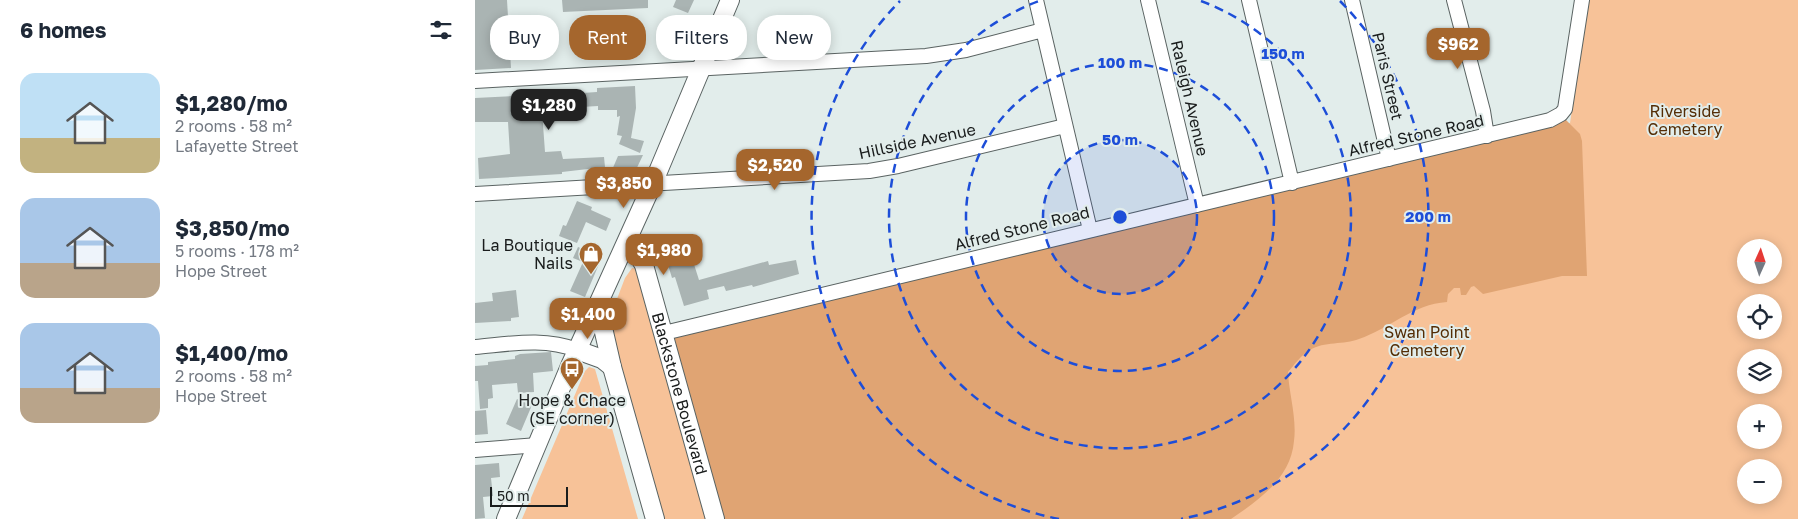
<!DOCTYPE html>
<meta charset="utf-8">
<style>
:root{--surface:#fff;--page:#f2f2f3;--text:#1f2937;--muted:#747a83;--accent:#a5662d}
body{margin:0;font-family:"Golos Text",sans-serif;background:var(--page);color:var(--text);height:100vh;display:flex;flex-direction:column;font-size:19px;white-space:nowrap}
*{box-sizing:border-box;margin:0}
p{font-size:16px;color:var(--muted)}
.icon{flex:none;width:28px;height:28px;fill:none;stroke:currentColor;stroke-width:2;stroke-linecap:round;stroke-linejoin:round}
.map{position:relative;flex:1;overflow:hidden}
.panel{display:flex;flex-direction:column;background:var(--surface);width:475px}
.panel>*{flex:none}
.banner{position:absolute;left:15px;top:15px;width:475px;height:45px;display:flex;gap:10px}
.needle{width:32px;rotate:3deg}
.buttons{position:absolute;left:1262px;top:239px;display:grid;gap:10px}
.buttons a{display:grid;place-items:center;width:45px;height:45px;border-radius:50%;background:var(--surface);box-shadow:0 2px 12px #0003;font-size:25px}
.scale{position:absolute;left:15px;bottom:12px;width:78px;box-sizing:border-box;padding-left:5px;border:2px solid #1a1d1d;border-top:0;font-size:14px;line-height:18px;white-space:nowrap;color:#1a1d1d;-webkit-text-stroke:4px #e2edeb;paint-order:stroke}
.price{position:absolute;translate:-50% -42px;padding:0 11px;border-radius:10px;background:var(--accent);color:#fff;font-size:16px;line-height:32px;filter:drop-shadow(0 1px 2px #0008)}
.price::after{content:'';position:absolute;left:50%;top:30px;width:15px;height:11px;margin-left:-8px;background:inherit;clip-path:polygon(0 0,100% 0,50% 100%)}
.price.on{background:#222;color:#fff}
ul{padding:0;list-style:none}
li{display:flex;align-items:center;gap:15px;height:125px;padding:0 20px}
li span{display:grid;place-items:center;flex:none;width:140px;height:100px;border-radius:15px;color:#555}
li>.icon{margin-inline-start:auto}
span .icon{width:60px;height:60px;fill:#fffc;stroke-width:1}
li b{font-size:21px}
h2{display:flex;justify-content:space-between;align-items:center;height:60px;padding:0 20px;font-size:21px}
.tag{padding:0 18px;border-radius:20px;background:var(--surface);box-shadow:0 2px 12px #0003;font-size:18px;line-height:45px}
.tag.on{background:var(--accent);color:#fff}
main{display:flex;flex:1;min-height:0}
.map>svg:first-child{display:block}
</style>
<main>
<section class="panel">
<h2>6 homes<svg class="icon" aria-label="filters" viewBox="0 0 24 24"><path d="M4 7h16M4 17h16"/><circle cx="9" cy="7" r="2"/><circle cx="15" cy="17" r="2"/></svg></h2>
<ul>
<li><span style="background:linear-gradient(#bfe0f5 65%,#c2b280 0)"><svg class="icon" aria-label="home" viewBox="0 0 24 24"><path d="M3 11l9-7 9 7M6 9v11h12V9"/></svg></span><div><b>$1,280/mo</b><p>2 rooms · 58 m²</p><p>Lafayette Street</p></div></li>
<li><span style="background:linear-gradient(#a9c7e8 65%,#b9a48a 0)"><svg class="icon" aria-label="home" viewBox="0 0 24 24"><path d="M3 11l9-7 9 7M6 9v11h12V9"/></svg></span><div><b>$3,850/mo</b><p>5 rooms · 178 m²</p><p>Hope Street</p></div></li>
<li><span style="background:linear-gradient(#a9c7e8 65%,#b9a48a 0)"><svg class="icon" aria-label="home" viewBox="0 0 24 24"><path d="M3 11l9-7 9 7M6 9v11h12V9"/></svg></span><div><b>$1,400/mo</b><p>2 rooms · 58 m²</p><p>Hope Street</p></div></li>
</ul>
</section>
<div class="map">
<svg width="1323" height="519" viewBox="0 0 1323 519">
<rect width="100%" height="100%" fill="#e2edeb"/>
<!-- green -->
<path fill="#f7c298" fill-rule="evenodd" d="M1113,0H1323V519H249L1020,142L1095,123ZM1271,248H1299V275H1271ZM1271,302H1299V330H1271ZM1271,358H1299V385H1271ZM1271,412H1299V440H1271ZM1271,468H1299V495H1271Z
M157,268L166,269L233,519H185L132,325L150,278Z
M114,367L120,369L163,519H47L110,371Z"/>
<!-- forest -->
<path fill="#e0a473" d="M1089,118L1105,134L1107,141L1112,276H1087L1008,294L999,286L996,287L991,295H986L985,288H979L973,294L972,302C938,304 914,329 884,339C869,345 849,341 835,350C826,355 820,364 813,372C814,394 822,418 819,441C816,478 784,500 756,519H241L190,336Z"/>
<!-- building -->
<path fill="#aab4b3" d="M0,0H32L36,68L0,70Z
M87,0H173V8L88,12Z
M201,0H219L213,13L198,7Z
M160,86L161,108L156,138L169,141L165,153L144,144L147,136L142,135L145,116L142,117V110H123V106L89,108V111H67L70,152L86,151L88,159L129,157L130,167L87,172V174L4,179L3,158L35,154L33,122H0V98L59,95V97H78V95L122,92V88Z
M168,155L158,176L134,177L143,156Z
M102,201L117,207L116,210L136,219L131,231L111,222L102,243L84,236L88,225L91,226Z
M211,239L224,280L293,261L294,265L321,260L324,274L278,287L277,285L251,291L249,286L232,290L234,299L209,306L200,277L197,278L191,258L188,259L186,251L189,250L188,245Z
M103,247L127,257L110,297L95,291L108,262L98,258Z
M41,290L44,317L36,318V321L0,323V303L18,301L17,293Z
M76,352L78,371L58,373L59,392L43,393L42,383L17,385L18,398L13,399V408L5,409L3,381H0V366L13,365V362L40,359V356L45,354Z
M42,399L57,405L46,431L31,424Z
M11,410L13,434L0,435V411Z
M24,463L25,477L16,478L18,496L8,497L10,518L0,519V465Z"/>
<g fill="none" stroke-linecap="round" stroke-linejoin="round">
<defs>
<path id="minor" d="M561,0L615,230
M673,0L722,205
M774,0L817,183
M877,0L914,159
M979,0L1008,111L1012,136
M0,81L451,56L491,50L568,30
M0,194L394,171L423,166L590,126
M189,333L1075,120L1086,114L1090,109L1107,0
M0,347C35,344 69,337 102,350
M0,450L63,445"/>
<g id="major">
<path id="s1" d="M150,247L165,258L169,265L240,519"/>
<path d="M123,306L137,367L180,519"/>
<path d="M102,350L127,359L137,367"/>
<path d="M31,519L95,366L182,174L255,0"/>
</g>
</defs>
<!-- minor casing -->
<use href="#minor" stroke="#5a6362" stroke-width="16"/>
<!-- major casing -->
<use href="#major" stroke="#5a6362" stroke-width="20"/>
<!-- minor -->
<use href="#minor" stroke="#fff" stroke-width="14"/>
<!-- major -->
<use href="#major" stroke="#fff" stroke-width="18"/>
</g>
<!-- distance rings -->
<circle cx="645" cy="217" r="77" fill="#1d4ed8" fill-opacity=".12"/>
<g fill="none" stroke="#1d4ed8" stroke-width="2.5" stroke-dasharray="9 6">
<circle cx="645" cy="217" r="77"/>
<circle cx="645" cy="217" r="154"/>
<path d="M726 1A231 231 0 1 1 564 1"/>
<path d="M584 519A308 308 0 0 1 425 1M865 1A308 308 0 0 1 706 519"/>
</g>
<!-- icons -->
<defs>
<symbol id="shop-pin" viewBox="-11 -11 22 30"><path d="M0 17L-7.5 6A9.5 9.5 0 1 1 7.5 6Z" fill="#a5662d" stroke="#e2edeb"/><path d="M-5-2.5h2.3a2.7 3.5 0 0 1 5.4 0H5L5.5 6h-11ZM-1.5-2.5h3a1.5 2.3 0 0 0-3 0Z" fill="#fff"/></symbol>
<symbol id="bus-pin" viewBox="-11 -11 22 30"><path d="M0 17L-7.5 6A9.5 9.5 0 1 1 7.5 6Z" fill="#a5662d" stroke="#e2edeb"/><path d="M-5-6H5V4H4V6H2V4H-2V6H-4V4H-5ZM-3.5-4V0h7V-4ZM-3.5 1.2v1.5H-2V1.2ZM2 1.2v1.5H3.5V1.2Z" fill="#fff"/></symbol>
</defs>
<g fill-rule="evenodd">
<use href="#shop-pin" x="102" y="240" width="28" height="38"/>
<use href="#bus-pin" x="83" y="355" width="28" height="38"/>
</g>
<g text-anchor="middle" stroke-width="4" stroke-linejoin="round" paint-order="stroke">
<!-- street labels -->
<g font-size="16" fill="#1a1d1d" stroke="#e2edeb">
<text transform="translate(913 76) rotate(77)" y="6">Paris Street</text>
<text transform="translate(715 98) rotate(77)" y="6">Raleigh Avenue</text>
<text transform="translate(941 135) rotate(-13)" y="6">Alfred Stone Road</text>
<text transform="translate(442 141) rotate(-12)" y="6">Hillside Avenue</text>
<text transform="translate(547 228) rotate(-14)" y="6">Alfred Stone Road</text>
<text dy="6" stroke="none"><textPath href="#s1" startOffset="160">Blackstone Boulevard</textPath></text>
</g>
<!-- park labels -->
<g font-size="16" fill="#542d05" stroke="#e2edeb">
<text x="1210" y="117">Riverside<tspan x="1210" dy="18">Cemetery</tspan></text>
<text x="952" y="338">Swan Point<tspan x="952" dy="18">Cemetery</tspan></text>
</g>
<!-- poi labels -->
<g font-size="16" fill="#1a1d1d" stroke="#e2edeb" text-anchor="end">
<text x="98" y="251">La Boutique<tspan x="98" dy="18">Nails</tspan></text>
<text x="97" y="406" text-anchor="middle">Hope &amp; Chace<tspan x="97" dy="18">(SE corner)</tspan></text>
</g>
</g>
<circle cx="645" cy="217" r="8" fill="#1d4ed8" stroke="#e2edeb" stroke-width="2.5"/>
<g font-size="15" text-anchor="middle" font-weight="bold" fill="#1d4ed8" stroke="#e2edeb" stroke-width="4" stroke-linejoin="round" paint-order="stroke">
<text x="808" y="59">150 m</text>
<text x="645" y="68">100 m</text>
<text x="645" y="145">50 m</text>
<text x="953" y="222">200 m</text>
</g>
</svg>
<div class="buttons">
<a><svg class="needle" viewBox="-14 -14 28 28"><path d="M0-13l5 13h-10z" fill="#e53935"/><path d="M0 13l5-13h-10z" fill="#747a83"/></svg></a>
<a><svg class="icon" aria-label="locate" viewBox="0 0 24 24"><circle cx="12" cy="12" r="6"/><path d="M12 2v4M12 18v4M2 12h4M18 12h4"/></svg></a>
<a><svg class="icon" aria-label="layers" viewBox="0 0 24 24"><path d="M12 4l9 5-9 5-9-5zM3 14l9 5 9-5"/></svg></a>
<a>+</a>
<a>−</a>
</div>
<div class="scale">50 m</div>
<b class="price" style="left:983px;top:70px">$962</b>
<b class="price on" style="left:74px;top:131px">$1,280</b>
<b class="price" style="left:300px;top:191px">$2,520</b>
<b class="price" style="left:149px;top:209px">$3,850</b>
<b class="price" style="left:189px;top:276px">$1,980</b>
<b class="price" style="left:113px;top:340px">$1,400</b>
<div class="banner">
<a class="tag">Buy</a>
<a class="tag on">Rent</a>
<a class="tag">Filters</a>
<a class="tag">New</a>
</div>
</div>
</main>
